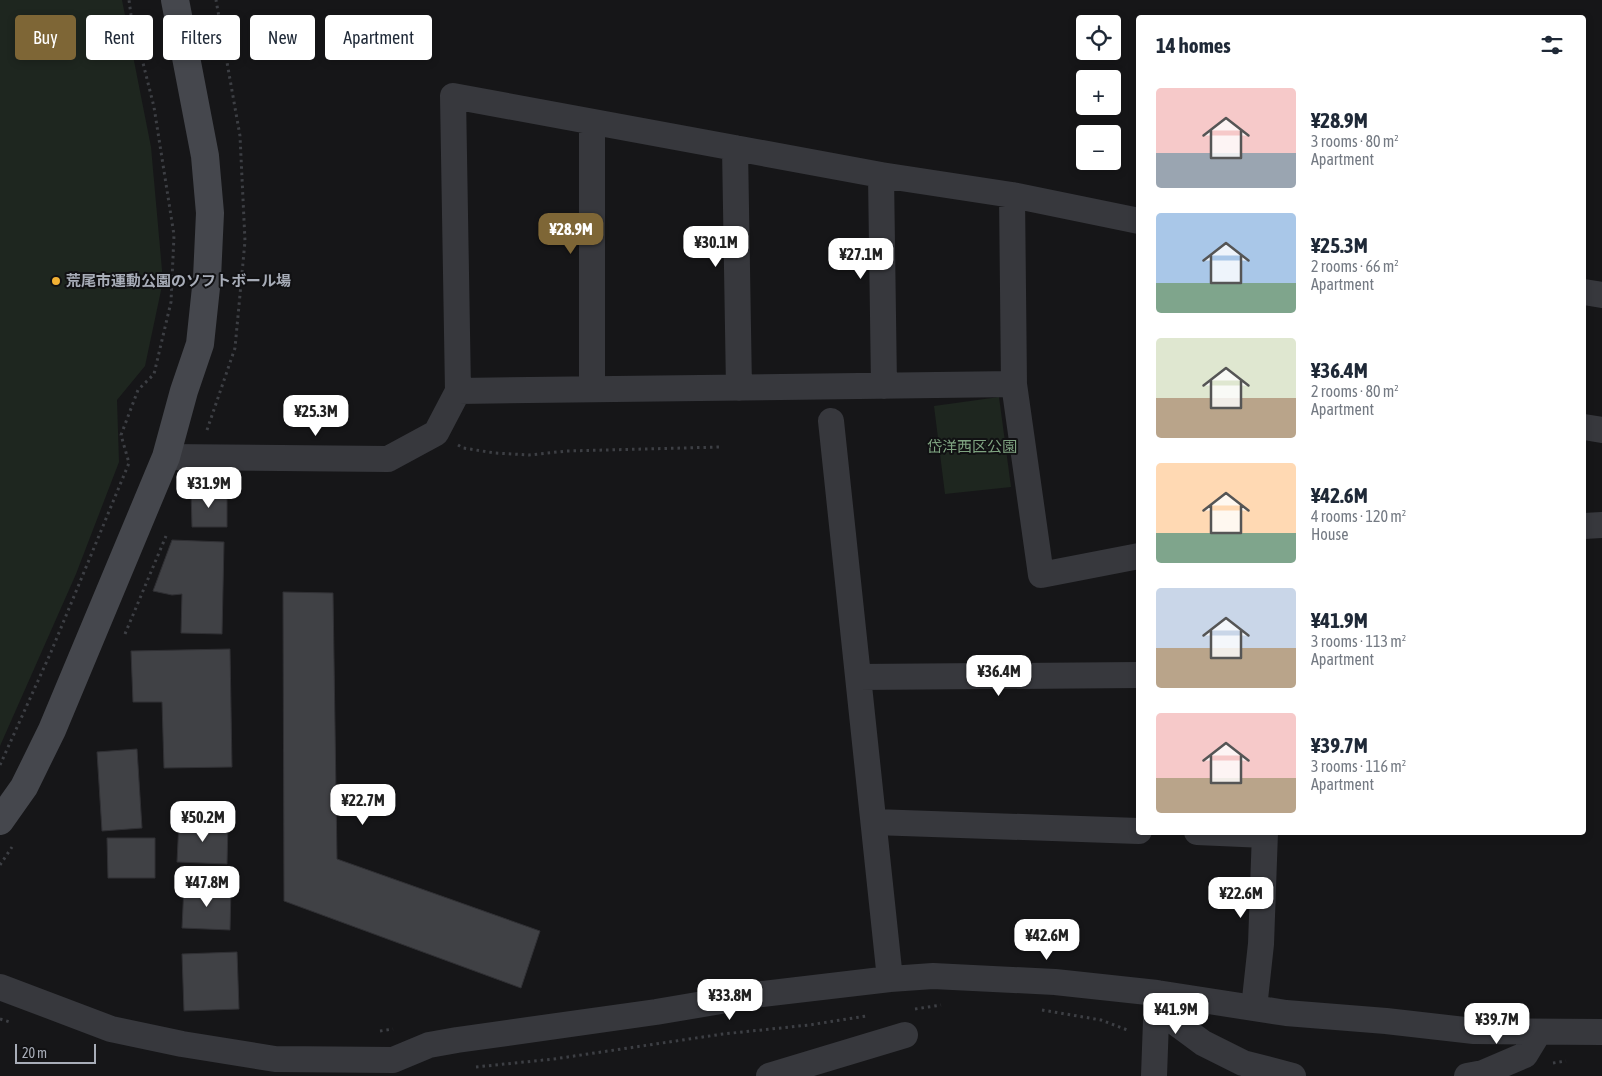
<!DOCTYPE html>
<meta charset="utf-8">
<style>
:root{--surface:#fff;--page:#f2f2f3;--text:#1f2937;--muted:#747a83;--accent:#7e6636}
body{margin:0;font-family:"Asap Condensed","Noto Sans JP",sans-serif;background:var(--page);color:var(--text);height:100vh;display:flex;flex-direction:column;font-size:19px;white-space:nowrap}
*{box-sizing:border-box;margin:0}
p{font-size:16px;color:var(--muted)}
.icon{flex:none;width:28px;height:28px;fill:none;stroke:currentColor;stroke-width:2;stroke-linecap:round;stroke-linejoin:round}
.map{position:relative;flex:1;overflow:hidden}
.sheet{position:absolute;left:1136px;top:15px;width:450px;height:820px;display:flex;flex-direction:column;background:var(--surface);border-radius:5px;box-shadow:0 2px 8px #0003}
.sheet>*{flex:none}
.hud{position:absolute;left:15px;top:15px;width:475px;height:45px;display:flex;gap:10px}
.buttons{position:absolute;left:1076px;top:15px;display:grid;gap:10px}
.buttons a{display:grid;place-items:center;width:45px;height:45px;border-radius:5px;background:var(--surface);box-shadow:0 2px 8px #0003;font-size:25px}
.scale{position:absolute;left:15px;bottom:12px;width:81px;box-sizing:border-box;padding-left:5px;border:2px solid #a8adb8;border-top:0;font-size:14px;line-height:18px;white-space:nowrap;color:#a8adb8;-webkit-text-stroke:4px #111113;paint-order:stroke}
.price{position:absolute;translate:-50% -42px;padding:0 11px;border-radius:10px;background:#fff;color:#222;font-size:16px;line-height:32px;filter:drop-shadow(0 1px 2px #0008)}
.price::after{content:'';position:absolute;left:50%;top:30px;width:15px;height:11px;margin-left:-8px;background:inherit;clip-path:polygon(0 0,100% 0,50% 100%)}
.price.current{background:var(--accent);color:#fff}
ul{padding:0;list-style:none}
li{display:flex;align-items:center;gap:15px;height:125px;padding:0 20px}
li span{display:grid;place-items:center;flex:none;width:140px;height:100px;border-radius:5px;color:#555}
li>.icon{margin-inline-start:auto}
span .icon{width:60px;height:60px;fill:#fffc;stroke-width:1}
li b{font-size:21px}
h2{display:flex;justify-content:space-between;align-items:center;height:60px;padding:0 20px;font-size:21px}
.pill{padding:0 18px;border-radius:5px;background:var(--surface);box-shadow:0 2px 8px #0003;font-size:18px;line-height:45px}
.pill.current{background:var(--accent);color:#fff}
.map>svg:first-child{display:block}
</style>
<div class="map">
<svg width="1602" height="1076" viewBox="0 0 1602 1076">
<rect width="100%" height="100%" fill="#161618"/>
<!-- green -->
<path fill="#1e261f" d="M0,0H122L151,147L163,281L145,366L117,400L119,462L76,574L0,746Z
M999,397L1011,487L945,494L934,406Z"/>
<!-- building -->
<path fill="#404145" stroke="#303034" d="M227,490V527H192L191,491Z
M172,540L224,542L222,634L181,633L182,594L172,595L153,591Z
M283,592L333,593L337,859L540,931L521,988L284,901Z
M230,649L232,767L164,768L162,702H133L131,651Z
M137,749L142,828L102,831L97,752Z
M179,821L228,823L227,864L177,862Z
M107,838H155V878H108Z
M184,886L231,888L230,930L182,928Z
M237,952L239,1009L184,1011L182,954Z"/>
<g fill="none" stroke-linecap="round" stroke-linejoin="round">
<!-- path -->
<path stroke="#3d3f44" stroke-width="3" stroke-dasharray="2.5 4" stroke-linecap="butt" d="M207,430L235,348L245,241L240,136L216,0
M458,445L463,448L495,453L529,455L567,451L721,447
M125,634L166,536
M0,765L51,652L129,463L121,435L138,390L154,374L171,302L174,235L154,107L131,15L129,0
M0,865L12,847
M915,1009L941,1005
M1042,1010L1101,1020L1130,1031
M0,1019L10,1022
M380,1031L393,1029
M1553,1063L1566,1061
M476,1067L554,1059L723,1034L809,1025L866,1016"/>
<!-- street -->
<path stroke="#37383d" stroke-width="26" d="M592,122V389
M735,148L739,388
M881,175L884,386
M1012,195L1014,384
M1139,221L1012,195L881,175L453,96L458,391L1014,384L1041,575L1139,556
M1584,292L1602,295
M831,421L890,979
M1584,427L1602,430
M166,457L388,459L436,433L458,391
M1584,526L1602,525
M858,677L1139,675
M874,822L1139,831
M1197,832L1265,835
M0,987L111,1029L182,1044L275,1059L393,1060L429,1045L457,1040L656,1012L762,994L890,979L933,976L1055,982L1157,993L1286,1013L1386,1021L1474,1031L1602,1032
M1157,993L1176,1023L1203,1043L1243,1063L1293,1076
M1254,1008L1261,944L1265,832
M769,1076L905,1035
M1154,1076L1157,993
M1467,1076L1483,1073L1525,1055L1539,1032"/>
<!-- secondary -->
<path stroke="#45474d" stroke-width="28" d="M0,821L24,787L52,730L166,457L184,391L200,344L207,278L210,213L205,156L175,0"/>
</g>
<!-- markers -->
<circle fill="#f2b134" stroke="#111113" stroke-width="2" cx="56" cy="281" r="5"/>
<g text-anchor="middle" stroke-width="4" stroke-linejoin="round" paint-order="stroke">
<!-- poi labels -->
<g font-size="15" font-weight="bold" fill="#a8adb8" stroke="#111113" text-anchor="start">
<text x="66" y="286">荒尾市運動公園のソフトボール場</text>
</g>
<!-- park labels -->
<g font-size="15" fill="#7fa381" stroke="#111113">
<text x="972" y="452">岱洋西区公園</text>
</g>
</g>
</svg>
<div class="buttons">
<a><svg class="icon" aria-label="locate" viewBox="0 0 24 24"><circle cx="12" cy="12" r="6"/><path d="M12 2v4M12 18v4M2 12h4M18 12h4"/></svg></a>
<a>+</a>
<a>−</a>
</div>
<div class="scale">20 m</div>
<b class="price current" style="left:571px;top:255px">¥28.9M</b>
<b class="price" style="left:716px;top:268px">¥30.1M</b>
<b class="price" style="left:861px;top:280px">¥27.1M</b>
<b class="price" style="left:316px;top:437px">¥25.3M</b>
<b class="price" style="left:209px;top:509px">¥31.9M</b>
<b class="price" style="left:999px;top:697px">¥36.4M</b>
<b class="price" style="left:363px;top:826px">¥22.7M</b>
<b class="price" style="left:203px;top:843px">¥50.2M</b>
<b class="price" style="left:207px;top:908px">¥47.8M</b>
<b class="price" style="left:1241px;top:919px">¥22.6M</b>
<b class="price" style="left:1047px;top:961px">¥42.6M</b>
<b class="price" style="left:730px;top:1021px">¥33.8M</b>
<b class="price" style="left:1176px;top:1035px">¥41.9M</b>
<b class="price" style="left:1497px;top:1045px">¥39.7M</b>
<div class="hud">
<a class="pill current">Buy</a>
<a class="pill">Rent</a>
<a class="pill">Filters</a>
<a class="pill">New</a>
<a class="pill">Apartment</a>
</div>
<section class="sheet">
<h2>14 homes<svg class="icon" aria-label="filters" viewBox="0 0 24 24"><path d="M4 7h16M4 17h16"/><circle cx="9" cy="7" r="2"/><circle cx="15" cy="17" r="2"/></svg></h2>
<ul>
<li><span style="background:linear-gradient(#f6c9c9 65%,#9aa5b1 0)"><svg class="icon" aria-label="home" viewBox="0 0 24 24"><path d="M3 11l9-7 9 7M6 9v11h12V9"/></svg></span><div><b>¥28.9M</b><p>3 rooms · 80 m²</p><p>Apartment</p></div></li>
<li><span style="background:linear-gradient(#a9c7e8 70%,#7fa58c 0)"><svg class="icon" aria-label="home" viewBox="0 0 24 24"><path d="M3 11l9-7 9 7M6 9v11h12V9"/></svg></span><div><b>¥25.3M</b><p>2 rooms · 66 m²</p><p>Apartment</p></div></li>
<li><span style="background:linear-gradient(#dfe7d0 60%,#b9a48a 0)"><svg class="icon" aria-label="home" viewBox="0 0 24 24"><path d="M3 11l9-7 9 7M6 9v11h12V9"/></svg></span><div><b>¥36.4M</b><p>2 rooms · 80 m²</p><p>Apartment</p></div></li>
<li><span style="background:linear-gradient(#ffd9b3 70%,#7fa58c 0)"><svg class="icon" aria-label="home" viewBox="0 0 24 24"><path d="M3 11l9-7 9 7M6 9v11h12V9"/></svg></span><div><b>¥42.6M</b><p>4 rooms · 120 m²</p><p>House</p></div></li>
<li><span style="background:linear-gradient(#c9d6e8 60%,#b9a48a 0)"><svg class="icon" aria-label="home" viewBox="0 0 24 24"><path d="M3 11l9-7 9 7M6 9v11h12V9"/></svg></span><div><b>¥41.9M</b><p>3 rooms · 113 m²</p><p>Apartment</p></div></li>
<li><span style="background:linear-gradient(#f6c9c9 65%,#b9a48a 0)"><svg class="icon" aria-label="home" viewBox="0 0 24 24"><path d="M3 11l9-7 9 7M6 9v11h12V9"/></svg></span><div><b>¥39.7M</b><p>3 rooms · 116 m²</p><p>Apartment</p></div></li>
</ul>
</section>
</div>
